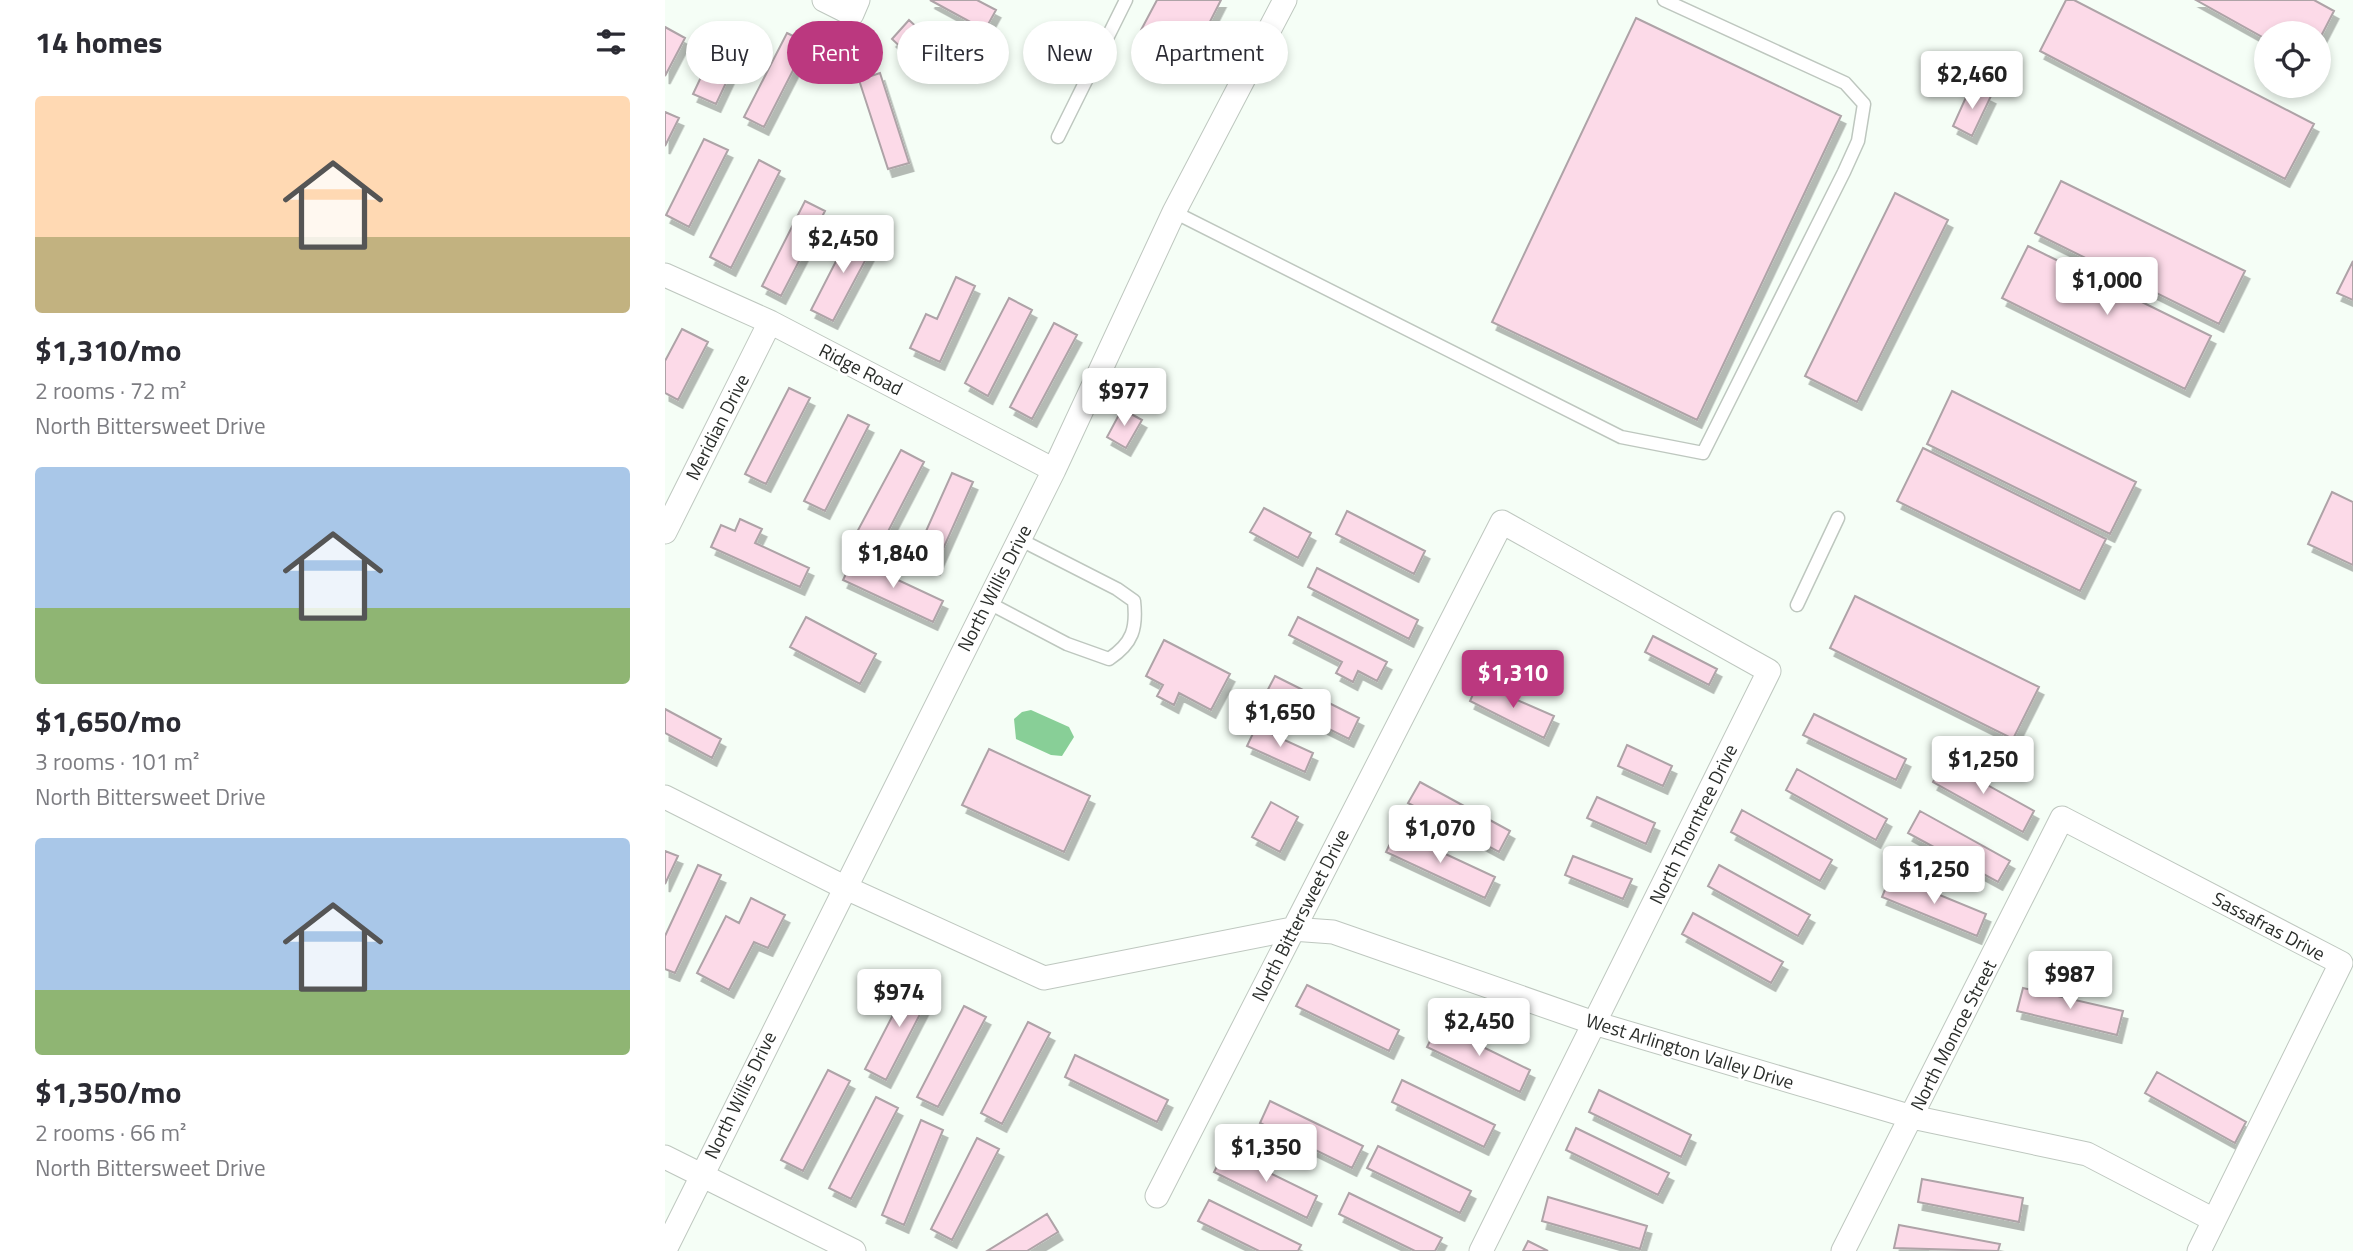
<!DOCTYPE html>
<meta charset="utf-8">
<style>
:root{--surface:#fff;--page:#f2f2f3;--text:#2b2b33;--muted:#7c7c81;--accent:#bb387f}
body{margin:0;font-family:"Titillium Web",sans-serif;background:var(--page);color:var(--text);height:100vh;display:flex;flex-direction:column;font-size:26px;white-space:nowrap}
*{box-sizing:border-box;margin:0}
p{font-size:23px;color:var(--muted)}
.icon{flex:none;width:38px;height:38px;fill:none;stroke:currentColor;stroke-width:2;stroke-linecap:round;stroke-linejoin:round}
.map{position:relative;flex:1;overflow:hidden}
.panel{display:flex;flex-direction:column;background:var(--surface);width:665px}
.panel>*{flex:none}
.hud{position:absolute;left:21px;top:21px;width:665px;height:63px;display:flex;gap:14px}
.fabs{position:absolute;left:1589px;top:21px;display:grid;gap:14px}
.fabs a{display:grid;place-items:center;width:77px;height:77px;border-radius:50%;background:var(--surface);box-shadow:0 4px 10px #0003;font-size:35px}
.price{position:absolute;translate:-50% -60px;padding:0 16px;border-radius:7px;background:#fff;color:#222;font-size:23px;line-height:46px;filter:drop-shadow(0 2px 4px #0008)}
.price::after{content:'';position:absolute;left:50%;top:42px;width:21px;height:16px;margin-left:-10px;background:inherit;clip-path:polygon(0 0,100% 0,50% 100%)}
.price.on{background:var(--accent);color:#fff}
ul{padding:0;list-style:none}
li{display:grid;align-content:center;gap:14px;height:371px;padding:0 35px}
li span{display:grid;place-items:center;height:217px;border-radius:7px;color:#555}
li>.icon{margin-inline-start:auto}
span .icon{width:126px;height:126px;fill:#fffc;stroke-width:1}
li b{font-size:30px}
h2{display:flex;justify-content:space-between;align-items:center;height:84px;padding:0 35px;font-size:30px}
.chip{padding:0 24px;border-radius:32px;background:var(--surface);box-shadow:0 4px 10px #0003;font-size:24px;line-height:63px}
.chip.on{background:var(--accent);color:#fff}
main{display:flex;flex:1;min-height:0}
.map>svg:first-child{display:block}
</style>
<main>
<section class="panel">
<h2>14 homes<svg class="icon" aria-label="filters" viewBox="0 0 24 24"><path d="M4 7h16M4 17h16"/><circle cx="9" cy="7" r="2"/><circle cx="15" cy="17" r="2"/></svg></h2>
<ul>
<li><span style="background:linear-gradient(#ffd9b3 65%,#c2b280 0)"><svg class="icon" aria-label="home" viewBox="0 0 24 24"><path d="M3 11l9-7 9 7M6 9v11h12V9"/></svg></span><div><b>$1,310/mo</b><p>2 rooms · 72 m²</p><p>North Bittersweet Drive</p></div></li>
<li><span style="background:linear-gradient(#a9c7e8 65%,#8fb573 0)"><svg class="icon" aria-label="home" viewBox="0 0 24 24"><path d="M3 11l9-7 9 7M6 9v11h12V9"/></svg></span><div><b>$1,650/mo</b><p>3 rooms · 101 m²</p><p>North Bittersweet Drive</p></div></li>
<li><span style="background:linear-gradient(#a9c7e8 70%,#8fb573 0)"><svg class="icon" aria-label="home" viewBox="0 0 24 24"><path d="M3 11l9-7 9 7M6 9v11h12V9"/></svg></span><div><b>$1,350/mo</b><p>2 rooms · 66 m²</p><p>North Bittersweet Drive</p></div></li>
</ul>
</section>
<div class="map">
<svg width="1688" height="1251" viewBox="0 0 1688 1251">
<defs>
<filter id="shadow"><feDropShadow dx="4.5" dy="8" stdDeviation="0" flood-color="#0004"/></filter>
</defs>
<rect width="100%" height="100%" fill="#f5fef6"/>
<!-- water -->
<path fill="#88cf97" d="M366,710L404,727L409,737L397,756L386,755L351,739L349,719L357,712Z"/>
<!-- building -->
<path fill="#fcdae8" stroke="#aea3a7" stroke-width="2" filter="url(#shadow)" d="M265,0H312L331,10L320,30Z
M492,0H556L527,57L476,30Z
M1401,0H1409L1649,124L1620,179L1375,51Z
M1531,0H1649L1669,11L1654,40V33H1601V39Z
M971,18L1176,116L1032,420L827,322Z
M244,20L259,34L268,26L286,43L260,70L227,39Z
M0,27L20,38L0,76Z
M122,33L142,43L99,127L79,117Z
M53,41L76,51L51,104L28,94Z
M215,73L244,163L223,169L194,80Z
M1306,86L1326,96L1307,136L1288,126Z
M0,112L14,118L0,146Z
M39,139L63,150L24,227L1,215Z
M94,160L115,171L66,268L45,257Z
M1396,181L1580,271L1554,324L1370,233Z
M1230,193L1283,220L1192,402L1140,376Z
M140,201L160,211L116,296L97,286Z
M187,230L210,242L168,321L146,310Z
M1363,246L1546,336L1520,389L1337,298Z
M1688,261V300L1672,293Z
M291,277L310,286L275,362L245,348L261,314L272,319Z
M344,298L367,310L323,396L300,383Z
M389,323L412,335L367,419L345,407Z
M17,329L43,342L13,400L0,393V361Z
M124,388L145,398L101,484L80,474Z
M1287,391L1471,482L1445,534L1262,444Z
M457,409L477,420L461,448L442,437Z
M183,415L204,425L160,511L139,501Z
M1258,448L1441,539L1415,591L1232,501Z
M236,450L259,462L216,545L192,532Z
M287,473L308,482L270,567L249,558Z
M1667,492L1688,502V565L1643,544Z
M599,508L646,533L633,558L585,532Z
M682,511L760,551L749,574L671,534Z
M75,519L97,529L90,543L144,568L135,587L46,547L56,525L70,531Z
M188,559L278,601L268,622L178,580Z
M652,568L753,620L744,639L643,587Z
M1190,596L1374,687L1348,739L1165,648Z
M141,617L211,654L195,684L125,647Z
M633,617L722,662L712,681L693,671L688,682L671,673L677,662L624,635Z
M988,636L1052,669L1044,685L980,652Z
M499,640L565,674L546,710L514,693L509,705L492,696L498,685L481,676Z
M610,676L694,718L684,739L599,697Z
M813,683L889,716L879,738L805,701Z
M0,709L56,739L47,758L0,733Z
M1149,714L1241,759L1231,780L1138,735Z
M591,727L648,753L640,772L582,746Z
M962,745L1007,766L998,786L953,766Z
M324,749L425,796L399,852L297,805Z
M1279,761L1369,811L1358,832L1268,782Z
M1132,769L1222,819L1211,840L1121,790Z
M755,782L845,831L834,852L743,803Z
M932,797L990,823L981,844L922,818Z
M606,802L633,817L615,852L587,837Z
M1077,810L1167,860L1155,881L1066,832Z
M1255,811L1345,861L1333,882L1243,833Z
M731,831L830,877L820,898L721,852Z
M0,851L13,856L0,884Z
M908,856L967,879L958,899L900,875Z
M33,865L56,875L10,973L0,969V936Z
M1054,865L1145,915L1133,936L1043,886Z
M1226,875L1321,914L1312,936L1217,897Z
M86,898L120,915L103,948L89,942L64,990L32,973L61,916L74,923Z
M1028,913L1118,962L1106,983L1017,934Z
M247,978L268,989L221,1080L200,1069Z
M642,985L734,1030L724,1051L631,1006Z
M1358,988L1458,1011L1452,1035L1352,1011Z
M299,1006L321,1017L273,1107L252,1097Z
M363,1022L385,1033L337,1124L316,1113Z
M773,1025L865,1070L855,1092L762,1047Z
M410,1055L503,1100L492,1122L400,1077Z
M163,1070L185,1081L138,1171L116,1160Z
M1492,1072L1581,1122L1570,1143L1480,1093Z
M737,1080L830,1125L819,1147L727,1102Z
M934,1090L1026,1135L1016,1157L924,1112Z
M211,1097L233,1108L186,1199L164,1188Z
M605,1101L698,1146L687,1168L595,1123Z
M256,1120L278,1130L239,1225L217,1215Z
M911,1128L1004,1173L993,1195L901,1150Z
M312,1138L334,1149L287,1240L266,1229Z
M713,1146L806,1191L795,1213L702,1168Z
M560,1151L652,1196L642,1218L549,1172Z
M1257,1179L1358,1198L1354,1222L1253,1202Z
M684,1193L777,1238L770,1251H750L674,1214Z
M883,1197L982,1226L975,1249L877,1221Z
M544,1200L636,1245L633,1251H594L533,1221Z
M382,1214L393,1232L362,1251H322Z
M1234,1225L1335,1244L1333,1251L1229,1248Z
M863,1241L883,1251H858Z"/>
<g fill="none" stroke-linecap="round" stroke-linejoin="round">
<defs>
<path id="service" d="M393,137L461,0
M509,212L956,437L1038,453L1179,172L1193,141L1199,104L1180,83L999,0
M322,602L402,644L444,659C468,643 472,628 469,601L452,589L354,539
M1132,605L1173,518"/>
<path id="minor" d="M159,0L187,14L193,0
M0,275L105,322L389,470
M0,532L105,322
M0,797L179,887L379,978L627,929L668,932L929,1023L1247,1117L1422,1154L1549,1220
M0,1157L189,1251
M492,1196L837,522L1104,671L816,1251
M0,1250L389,470L509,212L620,0
M1178,1251L1397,818L1676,963L1534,1251"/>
</defs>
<!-- service casing -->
<use href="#service" stroke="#bec7bf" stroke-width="15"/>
<!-- minor casing -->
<use href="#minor" stroke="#bec7bf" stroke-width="25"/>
<!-- service -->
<use href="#service" stroke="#fff" stroke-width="12"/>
<!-- minor -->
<use href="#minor" stroke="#fff" stroke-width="23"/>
</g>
<g text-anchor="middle" stroke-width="5" stroke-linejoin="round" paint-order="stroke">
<!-- street labels -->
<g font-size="19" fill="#2a2d2a" stroke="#fff">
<text transform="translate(196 369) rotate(27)" y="7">Ridge Road</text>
<text transform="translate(52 427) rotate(-63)" y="7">Meridian Drive</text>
<text transform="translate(329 588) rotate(-63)" y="7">North Willis Drive</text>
<text transform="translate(1028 824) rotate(-64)" y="7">North Thorntree Drive</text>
<text transform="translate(635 915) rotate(-63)" y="7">North Bittersweet Drive</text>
<text transform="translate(1604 926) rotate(28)" y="7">Sassafras Drive</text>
<text transform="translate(1288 1035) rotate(-63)" y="7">North Monroe Street</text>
<text transform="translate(1025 1051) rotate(17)" y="7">West Arlington Valley Drive</text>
<text transform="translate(75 1095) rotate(-64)" y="7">North Willis Drive</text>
</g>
</g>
</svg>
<div class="fabs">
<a><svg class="icon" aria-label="locate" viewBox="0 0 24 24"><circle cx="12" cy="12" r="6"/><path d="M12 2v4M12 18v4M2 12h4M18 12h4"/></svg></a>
</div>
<b class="price" style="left:1307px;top:111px">$2,460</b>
<b class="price" style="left:178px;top:275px">$2,450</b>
<b class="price" style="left:1442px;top:317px">$1,000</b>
<b class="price" style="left:459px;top:428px">$977</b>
<b class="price" style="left:228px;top:590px">$1,840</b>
<b class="price on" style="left:848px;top:710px">$1,310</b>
<b class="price" style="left:615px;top:749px">$1,650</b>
<b class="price" style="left:1318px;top:796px">$1,250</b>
<b class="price" style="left:775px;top:865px">$1,070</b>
<b class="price" style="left:1269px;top:906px">$1,250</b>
<b class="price" style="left:1405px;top:1011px">$987</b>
<b class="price" style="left:234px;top:1029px">$974</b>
<b class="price" style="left:814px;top:1058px">$2,450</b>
<b class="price" style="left:601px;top:1184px">$1,350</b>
<div class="hud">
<a class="chip">Buy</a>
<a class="chip on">Rent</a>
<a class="chip">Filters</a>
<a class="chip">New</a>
<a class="chip">Apartment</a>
</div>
</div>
</main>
